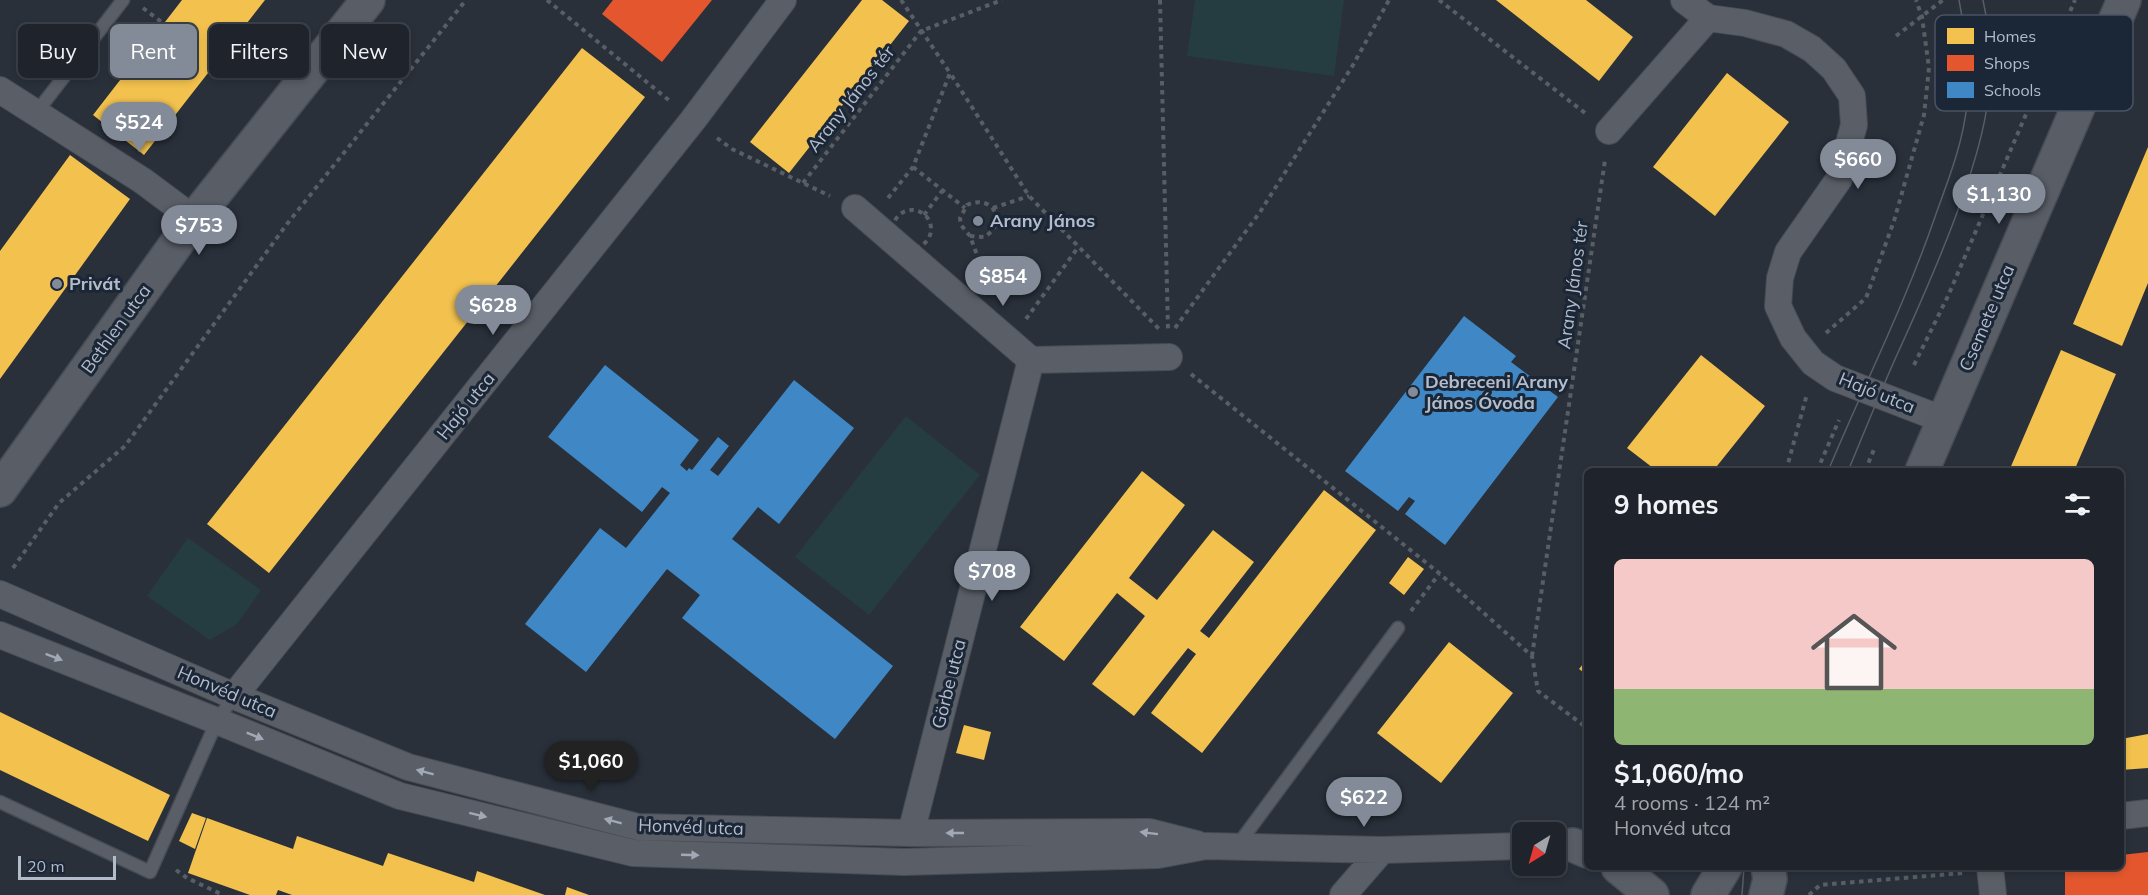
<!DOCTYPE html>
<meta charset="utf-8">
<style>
:root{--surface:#1f242c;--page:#2c3038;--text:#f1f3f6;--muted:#a1a4a9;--line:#3c4148;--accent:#838b98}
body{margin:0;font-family:Mulish,sans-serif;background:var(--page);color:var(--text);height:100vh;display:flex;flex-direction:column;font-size:22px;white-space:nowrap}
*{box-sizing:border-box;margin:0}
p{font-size:20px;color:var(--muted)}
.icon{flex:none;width:33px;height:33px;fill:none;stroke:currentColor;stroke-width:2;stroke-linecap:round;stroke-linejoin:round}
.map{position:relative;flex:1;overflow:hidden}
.details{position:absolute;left:1584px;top:468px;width:540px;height:402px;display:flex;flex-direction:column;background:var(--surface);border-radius:9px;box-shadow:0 3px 9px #0003,0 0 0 2px var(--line)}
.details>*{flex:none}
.top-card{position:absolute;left:18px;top:24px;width:570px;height:54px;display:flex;gap:12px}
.needle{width:39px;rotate:217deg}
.tools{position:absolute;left:1512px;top:822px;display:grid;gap:12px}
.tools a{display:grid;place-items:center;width:54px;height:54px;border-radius:9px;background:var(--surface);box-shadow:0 3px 9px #0003,0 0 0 2px var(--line);font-size:30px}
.scale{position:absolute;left:18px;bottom:15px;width:98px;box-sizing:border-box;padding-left:6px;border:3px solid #b3bccb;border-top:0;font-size:16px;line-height:21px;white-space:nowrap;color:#b3bccb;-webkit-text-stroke:4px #1b2636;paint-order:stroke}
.price{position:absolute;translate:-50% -51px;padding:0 14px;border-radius:21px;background:var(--accent);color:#fff;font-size:20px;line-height:39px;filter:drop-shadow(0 2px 3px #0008)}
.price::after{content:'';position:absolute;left:50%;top:36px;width:18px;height:14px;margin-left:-9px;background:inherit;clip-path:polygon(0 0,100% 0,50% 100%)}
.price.current{background:#222;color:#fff}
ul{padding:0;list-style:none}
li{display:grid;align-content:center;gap:12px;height:318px;padding:0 30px}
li+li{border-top:2px solid var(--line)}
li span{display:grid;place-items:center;height:186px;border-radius:9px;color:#555}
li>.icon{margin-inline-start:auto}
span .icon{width:108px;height:108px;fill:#fffc;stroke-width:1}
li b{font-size:26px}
h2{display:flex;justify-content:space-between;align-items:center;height:72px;padding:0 30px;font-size:26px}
.pill{padding:0 21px;border-radius:9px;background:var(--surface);box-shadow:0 3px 9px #0003,0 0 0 2px var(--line);font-size:21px;line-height:54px}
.pill.current{background:var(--accent);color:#fff}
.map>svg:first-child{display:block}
</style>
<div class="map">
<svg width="2148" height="895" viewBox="0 0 2148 895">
<rect width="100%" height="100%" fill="#29303a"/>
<!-- green -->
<path fill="#253d41" d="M1195,0H1344L1334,76L1187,56Z
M906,416L980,475L869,615L795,557Z
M188,538L261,590L237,624L210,640L147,596Z"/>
<!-- homes -->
<path fill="#f2c14e" d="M182,0H265L144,155L93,115Z
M862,0H882L909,21L789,173L750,142Z
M1496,0H1586L1633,37L1599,81Z
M582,48L645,97L269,573L207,524Z
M1727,73L1789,122L1715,216L1653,167Z
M2148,147V283L2122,346L2073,324Z
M70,155L130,199L0,379V251Z
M2061,350L2116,374L2074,471H2009Z
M1701,355L1765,406L1713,471H1657L1627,448Z
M1142,471L1185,505L1129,578L1157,600L1213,530L1254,562L1200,631L1209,638L1324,490L1376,530L1202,753L1151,713L1196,654L1188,648L1134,716L1092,684L1145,616L1117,593L1064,661L1020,627Z
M1408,557L1424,569L1404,595L1389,583Z
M1449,642L1513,693L1441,783L1377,733Z
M1587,659V675L1579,669Z
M0,712L170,795L148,841L0,770Z
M964,725L991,732L984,760L956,753Z
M2148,734V768L2121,770V739Z
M192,813L206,818L195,849L179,841Z
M207,818L293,849L297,836L383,866L388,853L474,882L477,871L545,895H292L278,890L276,895H250L188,873Z
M567,887L589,895H565Z"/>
<!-- shops -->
<path fill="#e4572e" d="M613,0H712L662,62L602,14Z
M2148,852V895H2065V867H2121V855Z"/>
<!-- schools -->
<path fill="#3f88c5" d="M1464,316L1516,356L1511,362L1558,397L1445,545L1405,514L1415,501L1409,497L1398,511L1345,471Z
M605,365L699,440L680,465L687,471L689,468L692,470L718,437L729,446L710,470L718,476L794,380L854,428L779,524L758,507L732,539L893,666L835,739L682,618L700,595L667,569L586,672L525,624L600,528L626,548L670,493L662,487L642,512L548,437Z"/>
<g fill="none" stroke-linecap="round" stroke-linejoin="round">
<defs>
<path id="lane" d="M36,113L123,0
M0,802L150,872L217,721L234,696
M1237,846L1398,628"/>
<path id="street" d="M1684,0L1708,18L1745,23L1786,34L1812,49L1834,69L1852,96L1854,125L1839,179L1788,252L1780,278L1778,306L1793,338L1813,363L1835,378L1944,420
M0,90L143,181L194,219
M1609,131L1708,18
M855,208L1031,360L1169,357
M0,594L234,696L408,767L638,827L911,833L1150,832L1197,844
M0,635L217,721L400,796L633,853L904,862L1158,855L1206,846L1382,850L1522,846
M234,696L693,120L783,0
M2121,816L2148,813
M911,833L1031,360
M1990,867L1993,895
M1343,895L1382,850"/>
<path id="secondary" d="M1922,471L2124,0
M0,490L194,219L368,0
M1573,845L1587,851
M1618,867L1652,895
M1708,895L1725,867
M1766,895L1770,879L1768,867"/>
</defs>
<!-- lane casing -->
<use href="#lane" stroke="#474c54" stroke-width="15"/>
<!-- street casing -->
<use href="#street" stroke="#474c54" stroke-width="28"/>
<!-- secondary casing -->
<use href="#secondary" stroke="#474c54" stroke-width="36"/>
<!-- path -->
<path stroke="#575e65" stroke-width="4" stroke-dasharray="4.5 4.5" stroke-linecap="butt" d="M547,0L671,102
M901,0L950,73
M1160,0L1168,330
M1439,0L1585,113
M143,8L164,24
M1896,36L1943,0
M215,63L234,78
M717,138L732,149L830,196
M913,167L965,208
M803,183L921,31L1002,0
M888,198L913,167L950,73L1029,196L1159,329
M993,208L1029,196
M893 229a19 19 0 1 1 38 0a19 19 0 1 1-38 0Z
M924,215L942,191
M970,236L984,237C1009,223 993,193 967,205L960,218L961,225L970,236L987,282
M1026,319L1079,246
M1175,328L1260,212L1353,65L1389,0
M1826,333L1866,298L1894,221L1924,115L1929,68L1922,17L1916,0
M1914,365L1948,296L2075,0
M1191,374L1439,573L1532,656L1538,691L1587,728
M1786,471L1807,394
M1817,471L1839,420
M1865,471L1875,447
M13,568L59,503L125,446L287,224L466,0
M1411,611L1439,574
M1532,656L1605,160
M176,870L187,878L223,895
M1809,895L1820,885L1963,873"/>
<!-- lane -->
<use href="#lane" stroke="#5a5f67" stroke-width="12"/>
<!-- street -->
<use href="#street" stroke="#5a5f67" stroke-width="26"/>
<!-- secondary -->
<use href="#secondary" stroke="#585d66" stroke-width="33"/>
<!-- tram -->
<path stroke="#585d66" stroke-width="1.5" d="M1828,471C1864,385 1906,302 1936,214C1949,178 1963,143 1967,104C1970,69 1966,35 1959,0
M1848,471C1864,433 1879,395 1896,357C1917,311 1937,266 1955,218C1983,143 2001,81 1983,0
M1718,895L1722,867
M1742,895L1744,867"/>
</g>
<!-- one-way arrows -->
<defs><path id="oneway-solid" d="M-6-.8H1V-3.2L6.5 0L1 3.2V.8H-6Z" transform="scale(1.5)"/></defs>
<g fill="#a1a9b7">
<use href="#oneway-solid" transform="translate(54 657) rotate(21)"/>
<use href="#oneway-solid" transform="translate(255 736) rotate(22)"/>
<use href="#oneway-solid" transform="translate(425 772) rotate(-165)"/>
<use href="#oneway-solid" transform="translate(478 815) rotate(14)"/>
<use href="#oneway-solid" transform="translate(613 821) rotate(-165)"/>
<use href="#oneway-solid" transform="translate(955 833) rotate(180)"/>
<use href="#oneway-solid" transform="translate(1149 833) rotate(-173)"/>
<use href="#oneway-solid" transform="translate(690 855) rotate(2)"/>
</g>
<!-- markers -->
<g fill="#838b98" stroke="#1b2636" stroke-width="2">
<circle cx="978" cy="221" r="6"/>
<circle cx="57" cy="284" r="6"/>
<circle cx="1413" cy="392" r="6"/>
</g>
<g text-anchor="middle" stroke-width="6" stroke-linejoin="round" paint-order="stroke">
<!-- street labels -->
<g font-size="18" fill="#b3bccb" stroke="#1b2636">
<text transform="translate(851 99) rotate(-52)" y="6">Arany János tér</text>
<text transform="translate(1573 285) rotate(-82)" y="6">Arany János tér</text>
<text transform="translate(1987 318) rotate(-67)" y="6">Csemete utca</text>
<text transform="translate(116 329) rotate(-54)" y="6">Bethlen utca</text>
<text transform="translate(1877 393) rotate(22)" y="6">Hajó utca</text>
<text transform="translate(466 406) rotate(-51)" y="6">Hajó utca</text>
<text transform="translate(949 684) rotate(-76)" y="6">Görbe utca</text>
<text transform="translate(227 692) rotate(23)" y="6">Honvéd utca</text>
<text transform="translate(691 827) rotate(2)" y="6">Honvéd utca</text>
</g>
<!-- poi labels -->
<g font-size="18" font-weight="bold" fill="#b3bccb" stroke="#1b2636" text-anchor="start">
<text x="990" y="227">Arany János</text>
<text x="69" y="290">Privát</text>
<text x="1425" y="388">Debreceni Arany<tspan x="1425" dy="21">János Óvoda</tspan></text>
</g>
</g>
<!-- legend -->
<rect x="1935" y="15" width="198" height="96" rx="9" fill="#1b2636" stroke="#495363" stroke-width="1.5"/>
<rect x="1947" y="28" width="27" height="16" fill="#f2c14e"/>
<rect x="1947" y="55" width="27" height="16" fill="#e4572e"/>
<rect x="1947" y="82" width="27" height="16" fill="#3f88c5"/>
<g font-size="16" fill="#b3bccb">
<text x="1984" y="42">Homes</text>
<text x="1984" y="69">Shops</text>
<text x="1984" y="96">Schools</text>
</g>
</svg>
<div class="tools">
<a><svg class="needle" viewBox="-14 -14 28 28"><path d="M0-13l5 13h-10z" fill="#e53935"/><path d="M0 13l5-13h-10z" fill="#a1a4a9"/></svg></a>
</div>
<div class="scale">20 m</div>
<b class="price" style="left:139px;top:153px">$524</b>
<b class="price" style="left:1858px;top:190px">$660</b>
<b class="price" style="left:1999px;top:225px">$1,130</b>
<b class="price" style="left:199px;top:256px">$753</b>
<b class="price" style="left:1003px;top:307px">$854</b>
<b class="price" style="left:493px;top:336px">$628</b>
<b class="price" style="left:992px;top:602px">$708</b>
<b class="price current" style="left:591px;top:792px">$1,060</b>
<b class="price" style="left:1364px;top:828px">$622</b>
<div class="top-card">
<a class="pill">Buy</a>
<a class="pill current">Rent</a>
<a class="pill">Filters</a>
<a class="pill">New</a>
</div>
<section class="details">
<h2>9 homes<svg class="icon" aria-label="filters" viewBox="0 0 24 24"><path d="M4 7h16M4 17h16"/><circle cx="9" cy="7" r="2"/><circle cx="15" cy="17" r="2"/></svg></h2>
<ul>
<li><span style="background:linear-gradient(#f6c9c9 70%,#8fb573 0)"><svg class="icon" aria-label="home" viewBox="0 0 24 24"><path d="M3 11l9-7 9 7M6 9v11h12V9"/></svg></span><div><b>$1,060/mo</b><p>4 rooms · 124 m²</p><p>Honvéd utca</p></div></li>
</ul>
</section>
</div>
